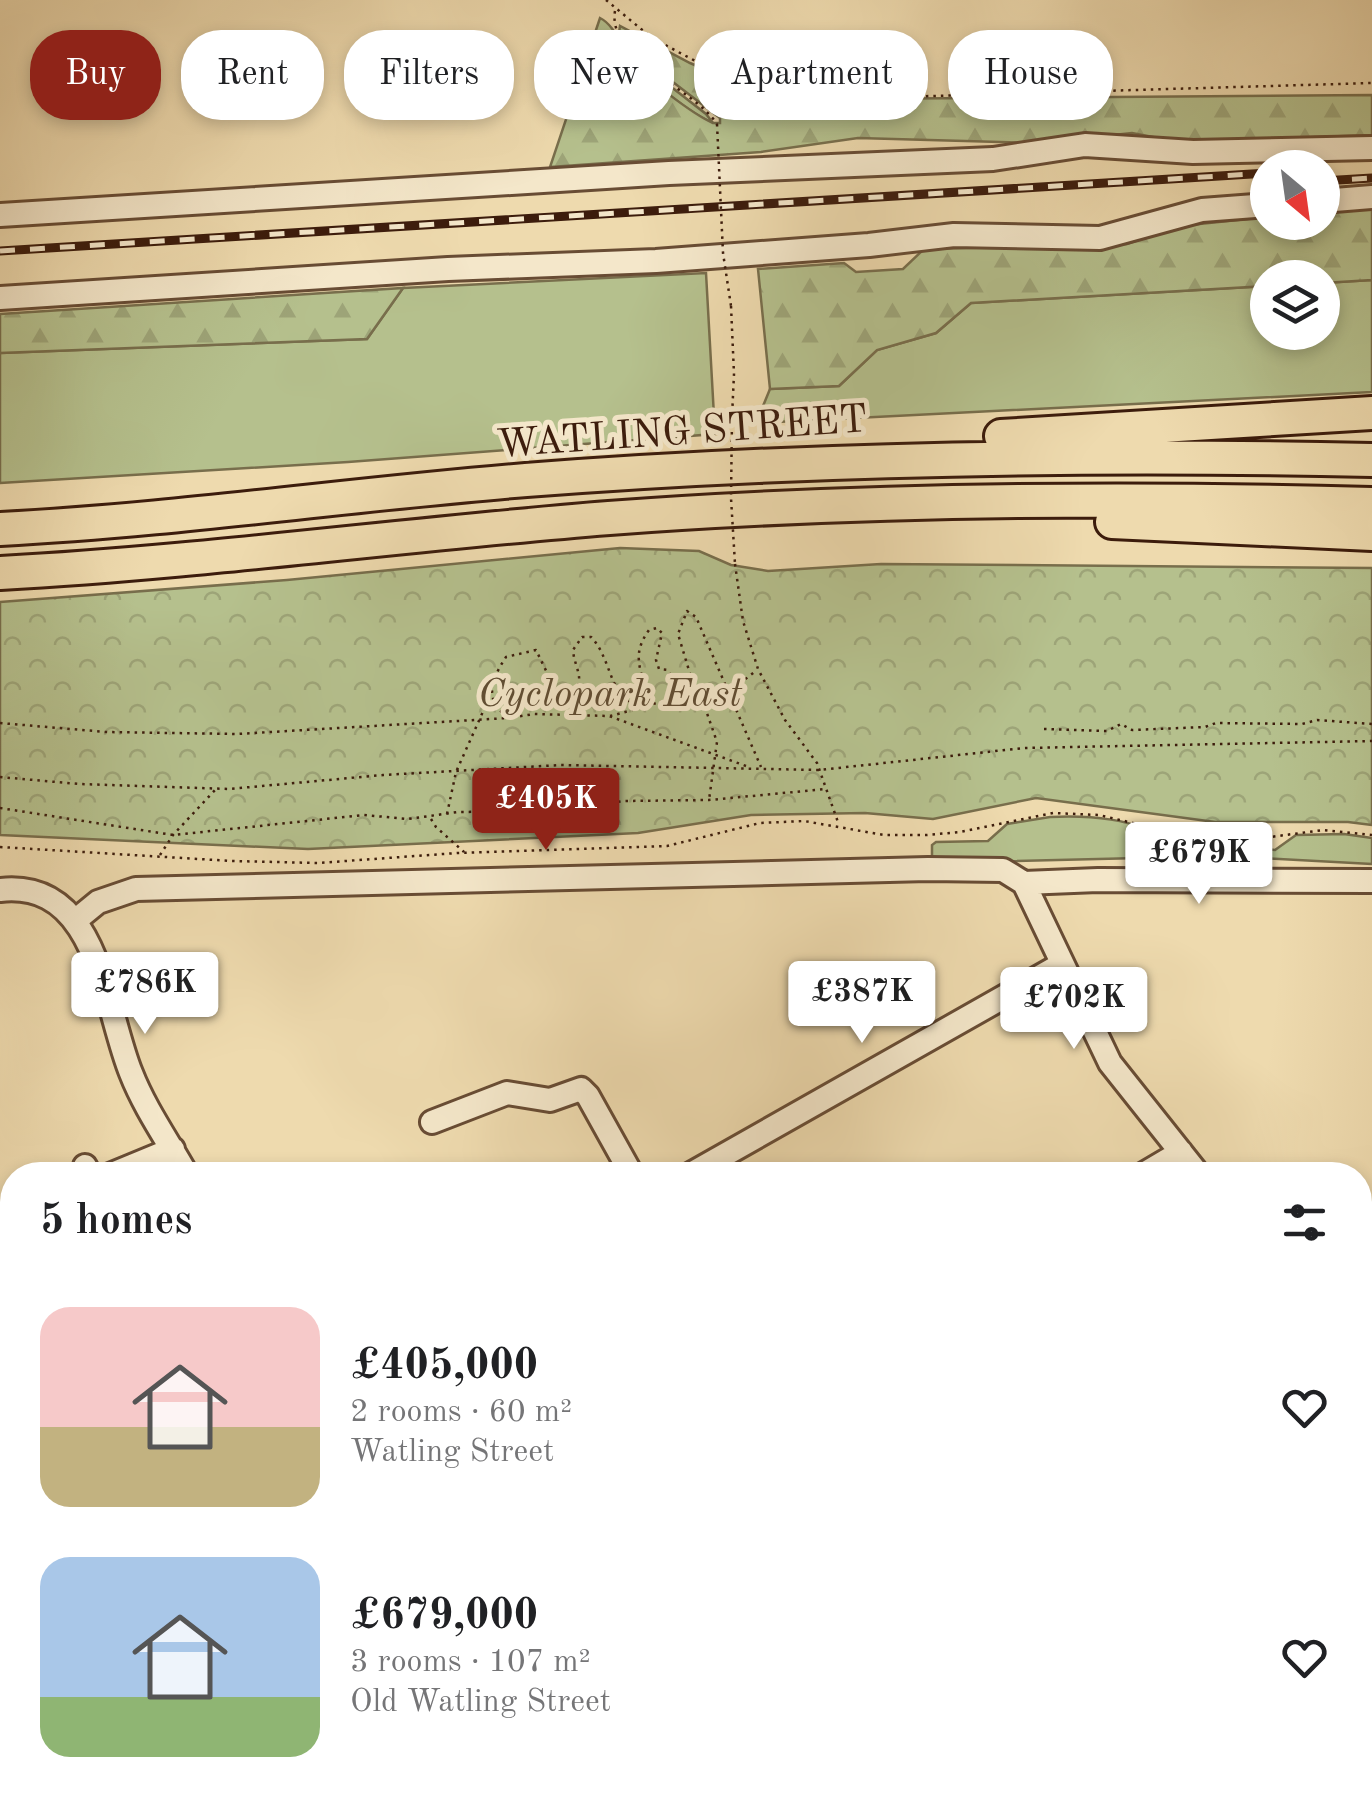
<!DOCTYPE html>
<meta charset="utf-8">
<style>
:root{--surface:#fff;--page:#f2f2f2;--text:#202124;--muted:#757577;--accent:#8f2418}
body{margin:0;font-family:"Old Standard TT",serif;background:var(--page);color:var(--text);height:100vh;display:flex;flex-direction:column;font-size:38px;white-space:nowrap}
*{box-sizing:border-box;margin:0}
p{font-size:32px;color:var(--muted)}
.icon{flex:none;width:55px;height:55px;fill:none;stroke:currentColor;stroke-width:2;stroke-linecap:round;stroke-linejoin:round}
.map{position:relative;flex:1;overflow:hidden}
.details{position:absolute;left:0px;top:1162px;width:1372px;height:642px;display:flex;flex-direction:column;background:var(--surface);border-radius:40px 40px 0 0;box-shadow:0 5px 15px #0003}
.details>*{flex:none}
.guide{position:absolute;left:30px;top:30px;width:1312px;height:90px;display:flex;gap:20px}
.needle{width:65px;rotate:151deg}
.fabs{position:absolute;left:1250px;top:150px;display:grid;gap:20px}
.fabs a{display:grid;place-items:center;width:90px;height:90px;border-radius:50%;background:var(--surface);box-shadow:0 5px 15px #0003;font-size:50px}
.price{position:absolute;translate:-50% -85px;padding:0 22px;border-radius:10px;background:#fff;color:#222;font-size:32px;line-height:65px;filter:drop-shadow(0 2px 5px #0008)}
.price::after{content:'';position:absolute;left:50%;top:60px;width:30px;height:22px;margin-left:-15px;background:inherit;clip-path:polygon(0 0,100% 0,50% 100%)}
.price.on{background:var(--accent);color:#fff}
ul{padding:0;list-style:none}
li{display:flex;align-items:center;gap:30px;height:250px;padding:0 40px}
li span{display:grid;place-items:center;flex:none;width:280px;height:200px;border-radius:30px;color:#555}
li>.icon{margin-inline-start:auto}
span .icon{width:120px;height:120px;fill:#fffc;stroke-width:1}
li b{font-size:42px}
h2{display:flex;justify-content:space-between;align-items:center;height:120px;padding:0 40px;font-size:42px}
.chip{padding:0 35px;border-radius:40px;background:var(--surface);box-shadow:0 5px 15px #0003;font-size:35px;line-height:90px}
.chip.on{background:var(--accent);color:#fff}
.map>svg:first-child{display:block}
</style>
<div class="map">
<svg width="1372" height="1803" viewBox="0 0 1372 1803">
<defs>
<pattern id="forest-firs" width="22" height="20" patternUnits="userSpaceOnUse" patternTransform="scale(2.5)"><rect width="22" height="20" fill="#b5c08d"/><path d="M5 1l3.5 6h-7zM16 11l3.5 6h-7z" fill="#9da478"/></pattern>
<pattern id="park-crowns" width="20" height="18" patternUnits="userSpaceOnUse" patternTransform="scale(2.5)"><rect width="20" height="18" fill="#b5c08d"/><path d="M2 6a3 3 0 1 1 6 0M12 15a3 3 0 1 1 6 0" fill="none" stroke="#9da478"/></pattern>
</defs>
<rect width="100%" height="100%" fill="#eedaae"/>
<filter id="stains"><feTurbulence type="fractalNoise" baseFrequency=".002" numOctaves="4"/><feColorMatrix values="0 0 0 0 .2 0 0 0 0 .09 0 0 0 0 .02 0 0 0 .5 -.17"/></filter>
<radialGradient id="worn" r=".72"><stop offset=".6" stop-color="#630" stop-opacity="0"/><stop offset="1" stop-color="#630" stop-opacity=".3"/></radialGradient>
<!-- grass -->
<path fill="#b5c08d" stroke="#786e4c" stroke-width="2.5" d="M620,42L638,61L706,114L713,123C687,112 632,69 620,42Z
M706,273L715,434L348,462L0,483V353L367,339L403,288Z
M1372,280V392L756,423L770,389L839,386L877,350L936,333L971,303L1267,286L1268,332H1322L1323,283Z
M1050,817C1086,815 1138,818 1166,841L1275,850L1296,835L1344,834L1372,838V864L1222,856L932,863V845L936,842L988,841L1007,824Z
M1372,1355V1803H848L838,1793L1360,1792V1360Z
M283,1793H395L390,1803H288Z"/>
<!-- forest -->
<path fill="url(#forest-firs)" stroke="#786e4c" stroke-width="2.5" d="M600,18C616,26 620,47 632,61C645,78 694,115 713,123H720V118L635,53L619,33L620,26L690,63L744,86L836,99L1372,95V135L1179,142L1132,133L1038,143L858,138L761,152L550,167Z
M1372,209V280L1323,283L1322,278H1268L1267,286L971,303L936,333L877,350L839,386L770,389L758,269L844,263L856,272L903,269L924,249L1127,244L1180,226L1267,217L1268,222H1322L1323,212Z
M403,288L367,339L0,353V314Z
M838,1793H872L881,1801L896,1802L911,1796L921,1803H848Z"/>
<!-- park -->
<path fill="url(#park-crowns)" stroke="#786e4c" stroke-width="2.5" d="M620,548L699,551L731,565L768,571L881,564L1372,568V825L1348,822H1215L1036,798L933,819L865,813L751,815L638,833L308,849L0,835V602L287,580Z
M12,1381V1792L115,1793L108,1803H0V1385Z"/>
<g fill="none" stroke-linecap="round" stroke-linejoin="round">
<defs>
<path id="minor" d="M1322,201L1372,197
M0,215L669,173L993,159L1085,145L1193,152L1372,148
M0,298L448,269L656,261L869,245L954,235L1100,238L1202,210L1268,205
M1024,883L1098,880L1372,881
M1024,883L1110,1063L1199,1175
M0,890C99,879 104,1007 131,1073C145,1109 168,1141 187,1175
M76,920L98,902L136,889L928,869L1003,870L1024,883
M432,1122L507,1093L550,1100L581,1089L588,1096L632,1175
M85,1166L90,1175
M110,1175L173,1149
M689,1175L1062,964
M1142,1175L1181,1152
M1360,1347L1372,1342
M99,1792L111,1803
M524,1792L533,1803
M823,1792L832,1803
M242,1803L264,1792
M396,1803L401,1792"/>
<path id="highway" d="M1001,436L1372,413
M1112,522L1372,534
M0,529C176,520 351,494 526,480C808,458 1090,454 1372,460
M0,573C204,562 406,534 609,518C863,499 1118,497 1372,504"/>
</defs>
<!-- minor casing -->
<use href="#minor" stroke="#684c34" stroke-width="28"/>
<!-- highway casing -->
<use href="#highway" stroke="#3c1c0c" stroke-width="38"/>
<!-- path -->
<path stroke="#3c1c0c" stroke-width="2.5" stroke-dasharray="2.5 5" stroke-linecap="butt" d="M606,0L652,38L716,72L762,87L864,98L1372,83
M615,11C607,59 694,88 717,124
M731,306L734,374L732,417
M735,564L743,621L758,669L785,720L817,763L839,825
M694,687L701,696C725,697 739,684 757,670
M610,716C636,710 678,694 701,696L717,742L709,800
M0,723L106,732L237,734L508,718
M1044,729L1107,731L1121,724L1132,730L1205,727L1216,723L1302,724L1317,720L1372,724
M746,766L609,716L534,714L509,718C483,700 491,680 506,657L536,650L555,689L560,694H572C587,681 574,667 573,650L582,637H591C609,655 610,690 628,701L641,696L645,687C638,663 634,651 649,630L657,628L662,633L656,660L659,669L668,670L678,691L686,695L694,687L678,634L687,611L696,617L761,767
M0,777L79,784L229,789L383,775L561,765L819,770L1024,748L1372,741
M0,808L173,835L364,815L408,819L458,812L551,811L624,801L709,800L826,789
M447,814L456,772L490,696
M431,819L436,827L464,852
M0,847L232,861L318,863L457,853L667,846L760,823L804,821L884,835H927L960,832L1053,813L1099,815L1175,833L1217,838H1263L1323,830L1372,835
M160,855L173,835L215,790
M0,1437L12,1430
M0,1580L12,1579
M0,1589L12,1567
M0,1706L12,1726"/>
<!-- minor -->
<use href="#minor" stroke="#f4e7ca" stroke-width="22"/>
<!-- highway -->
<use href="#highway" stroke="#eedaae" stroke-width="32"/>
<defs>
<path id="rail" d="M1322,181L1372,178
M0,251L1268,173"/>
</defs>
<!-- rail casing -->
<use href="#rail" stroke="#3c1c0c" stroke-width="9"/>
<!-- rail -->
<use href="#rail" stroke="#f4e7ca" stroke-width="5" stroke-dasharray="15" stroke-linecap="butt"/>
<!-- path-bridge -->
<path stroke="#3c1c0c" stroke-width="2.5" stroke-dasharray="2.5 5" stroke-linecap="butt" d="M717,124L723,253L731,306
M732,417L731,498L735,564"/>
</g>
<g text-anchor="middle" stroke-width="10" stroke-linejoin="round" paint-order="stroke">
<!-- street labels -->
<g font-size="40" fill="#3c1c0c" stroke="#f4e7ca">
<text transform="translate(682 430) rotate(-4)" y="14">WATLING STREET</text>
</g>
<!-- park labels -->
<g font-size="40" font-style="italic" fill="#604d33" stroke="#f4e7ca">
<text x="610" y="706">Cyclopark East</text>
</g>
</g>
<rect width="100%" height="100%" filter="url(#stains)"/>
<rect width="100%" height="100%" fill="url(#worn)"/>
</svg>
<div class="fabs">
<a><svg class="needle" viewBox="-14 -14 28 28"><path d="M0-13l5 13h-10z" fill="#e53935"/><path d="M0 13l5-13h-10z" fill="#757577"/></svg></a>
<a><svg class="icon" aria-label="layers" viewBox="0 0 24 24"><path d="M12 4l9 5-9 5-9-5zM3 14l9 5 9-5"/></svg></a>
</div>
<b class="price on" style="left:546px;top:853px">£405K</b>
<b class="price" style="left:1199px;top:907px">£679K</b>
<b class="price" style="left:145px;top:1037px">£786K</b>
<b class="price" style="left:862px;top:1046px">£387K</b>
<b class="price" style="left:1074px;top:1052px">£702K</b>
<div class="guide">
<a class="chip on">Buy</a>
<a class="chip">Rent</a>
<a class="chip">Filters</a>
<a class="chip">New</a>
<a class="chip">Apartment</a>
<a class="chip">House</a>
</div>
<section class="details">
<h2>5 homes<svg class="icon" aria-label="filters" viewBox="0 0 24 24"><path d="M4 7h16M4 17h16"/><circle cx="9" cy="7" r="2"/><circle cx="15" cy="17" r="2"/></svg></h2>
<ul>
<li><span style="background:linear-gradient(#f6c9c9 60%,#c2b280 0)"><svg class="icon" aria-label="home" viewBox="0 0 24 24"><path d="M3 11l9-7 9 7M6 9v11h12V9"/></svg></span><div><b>£405,000</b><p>2 rooms · 60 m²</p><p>Watling Street</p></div><svg class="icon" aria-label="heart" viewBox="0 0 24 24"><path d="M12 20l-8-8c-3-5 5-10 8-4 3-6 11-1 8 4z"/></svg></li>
<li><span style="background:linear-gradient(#a9c7e8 70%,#8fb573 0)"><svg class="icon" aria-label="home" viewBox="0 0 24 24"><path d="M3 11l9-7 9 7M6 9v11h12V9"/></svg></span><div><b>£679,000</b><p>3 rooms · 107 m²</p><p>Old Watling Street</p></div><svg class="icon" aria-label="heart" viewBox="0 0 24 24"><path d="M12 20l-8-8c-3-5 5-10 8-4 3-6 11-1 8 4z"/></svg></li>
</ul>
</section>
</div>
